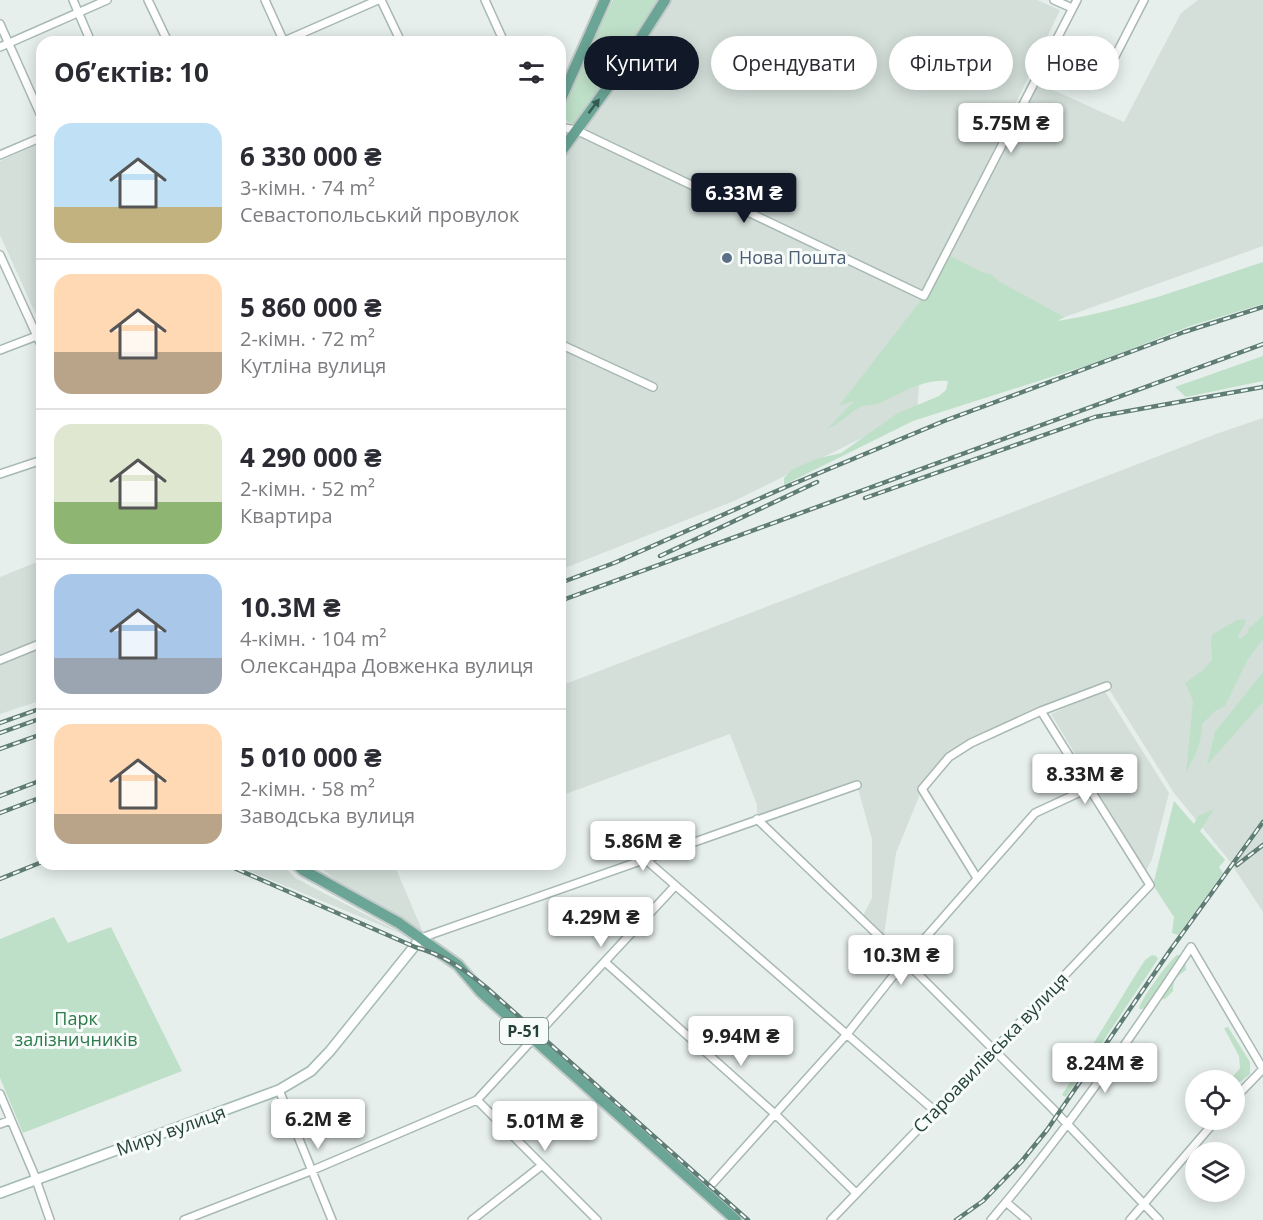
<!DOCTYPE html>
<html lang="uk">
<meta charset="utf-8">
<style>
:root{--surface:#fff;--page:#f7f7f7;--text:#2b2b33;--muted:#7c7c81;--line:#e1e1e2;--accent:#111827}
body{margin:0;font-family:"Open Sans",sans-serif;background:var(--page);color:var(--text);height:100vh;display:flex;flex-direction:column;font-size:22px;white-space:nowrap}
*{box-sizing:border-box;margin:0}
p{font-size:20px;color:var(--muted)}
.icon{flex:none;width:33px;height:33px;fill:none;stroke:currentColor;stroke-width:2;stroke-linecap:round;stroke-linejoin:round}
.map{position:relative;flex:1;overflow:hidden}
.sheet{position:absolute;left:36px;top:36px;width:530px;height:834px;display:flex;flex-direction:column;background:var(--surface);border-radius:18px;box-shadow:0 3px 15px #0003}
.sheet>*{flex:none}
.guide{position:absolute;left:584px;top:36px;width:570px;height:54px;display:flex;gap:12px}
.tools{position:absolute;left:1185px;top:1070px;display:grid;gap:12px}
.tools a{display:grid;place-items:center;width:60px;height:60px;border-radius:50%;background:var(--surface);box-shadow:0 3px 15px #0003;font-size:30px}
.price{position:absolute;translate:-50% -51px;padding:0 14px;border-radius:6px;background:#fff;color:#222;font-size:20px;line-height:39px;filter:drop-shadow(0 2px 3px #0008)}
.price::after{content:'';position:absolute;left:50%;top:36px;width:18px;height:14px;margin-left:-9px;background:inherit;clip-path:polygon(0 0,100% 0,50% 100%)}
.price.active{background:var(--accent);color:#fff}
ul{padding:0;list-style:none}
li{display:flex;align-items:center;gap:18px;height:150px;padding:0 18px}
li+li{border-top:2px solid var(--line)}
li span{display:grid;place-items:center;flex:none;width:168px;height:120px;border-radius:18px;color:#555}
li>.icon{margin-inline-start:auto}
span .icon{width:72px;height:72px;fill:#fffc;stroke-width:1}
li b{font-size:26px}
h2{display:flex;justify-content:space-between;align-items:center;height:72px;padding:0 18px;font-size:26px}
.pill{padding:0 21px;border-radius:27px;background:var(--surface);box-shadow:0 3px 15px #0003;font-size:21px;line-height:54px}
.pill.active{background:var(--accent);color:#fff}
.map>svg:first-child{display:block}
</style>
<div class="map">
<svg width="1263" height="1220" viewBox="0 0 1263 1220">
<rect width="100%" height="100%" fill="#e6efeb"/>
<!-- built -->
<path fill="#d4dfda" d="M670,0H1037L1060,10L954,234L1035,82L1124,122L1181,13L1198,0H1263V246L1065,317L945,253L924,296L841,405L920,374L917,411L734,501L560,570V160L582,133L648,40Z
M42,142V328L0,235V161Z
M1263,418V912L1228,859L1174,793L1107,686L1041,711L949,757L922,789L896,853L883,941L861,920L872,898V839L857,785L757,819V805L730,734L560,796V686L1216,434Z
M42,560V700L0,714V577Z
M1104,690L1169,793L1152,859L1146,871L1051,714Z
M232,864H282L295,878L407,936Z
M316,864H394L425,937L341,884Z"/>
<!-- green -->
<path fill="#bfe0c8" d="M613,0H657L626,57L574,125L564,120L561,111Z
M945,253L982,272L990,274L1000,282L1065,317L1057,321C1129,310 1195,284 1263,262V304L1190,326L1098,362L913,421L784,485V478L793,469L816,459L841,453L898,413L939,396L946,390L948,381C922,378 900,395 877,404C873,405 867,405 863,406C850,411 841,424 827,429L854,401L839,406L924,296Z
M1263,356V381L1186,397L1175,387Z
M1263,615V639L1247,661L1225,706L1215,711L1202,724C1202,742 1195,757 1186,772L1193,701L1185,683L1203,670L1212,660L1211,638L1213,634L1237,620L1245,619V624L1238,636L1240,639L1247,634L1250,625L1251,627Z
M1263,672V702L1207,765L1215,732Z
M1174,801L1194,824L1198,816L1214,809L1200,831L1225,860L1219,867L1223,873L1178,935L1172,933L1174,917L1153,885Z
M54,917L68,943L111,927L182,1071L23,1133L0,1078V939Z
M1152,955L1156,956L1158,959L1066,1097L1062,1095L1136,974L1145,960Z
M1177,955H1181L1185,960L1186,970C1177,976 1173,979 1173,991L1165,999C1151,999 1148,1010 1139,1009C1140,1000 1169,961 1177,955Z
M1228,1027L1250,1062V1074L1235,1086L1234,1080H1230L1240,1068L1239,1056L1224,1028Z"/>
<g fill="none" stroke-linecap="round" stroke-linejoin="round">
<defs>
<path id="minor" d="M73,0L91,42
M148,0L168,42
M265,0L284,42
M381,0L401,42
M485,0L504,42
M1054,0L1072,8
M0,24L42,118
M282,42L378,0
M0,47L107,0
M1053,48L1106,74L1144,0
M560,127L576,130L924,296L1077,0
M0,155L42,137
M0,255L42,347
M560,344L653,387
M0,350L42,334
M0,474L42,460
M0,660L42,643
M757,819L905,961L1052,1108L1159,1220
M645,859L935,1111
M977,878L922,789L949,757L971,743L1041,711L1107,686
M421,938L857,785
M605,962L775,1114L856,1193
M544,1027L675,886
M279,1090L332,1220
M0,1094L34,1174L50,1220
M1234,1099L1263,1069
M477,1100L597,1220
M0,1124L11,1120
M713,1183L847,1034L905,961L1035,813L1089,788
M1006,1202L1027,1220
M184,1220L313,1170L477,1100L533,1039
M472,1220L541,1166
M831,1220L994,1050L1150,885L1041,711
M991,1220C1064,1134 1129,1041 1191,947L1263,1069
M1130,1220L1217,1119"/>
<path id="secondary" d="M0,1193L279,1090L311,1071L330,1051L421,938"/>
<path id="primary" d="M560,101L605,0
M560,153L621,69L665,0
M296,864L303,870L399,923L458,965L481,992L736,1220"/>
</defs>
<!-- minor casing -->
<use href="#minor" stroke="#a8b8b2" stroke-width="10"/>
<!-- secondary casing -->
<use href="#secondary" stroke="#a4bbb3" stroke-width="12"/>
<!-- primary casing -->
<use href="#primary" stroke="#c2cac8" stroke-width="14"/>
<!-- minor -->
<use href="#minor" stroke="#fff" stroke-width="7"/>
<!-- secondary -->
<use href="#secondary" stroke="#fff" stroke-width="9"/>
<!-- primary -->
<use href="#primary" stroke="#6aa596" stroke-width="10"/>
<defs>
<path id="rail" d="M865,498L1095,417L1263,387
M660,556L817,482
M560,583L614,563L788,486L944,421L1184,332L1263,307
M560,601L1263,344
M0,723L42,708
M0,733L42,718
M0,749L42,734
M0,796L42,780
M0,813L42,797
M225,864L415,947C444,955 464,969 487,988L748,1220
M1237,865L1263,845
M0,879L42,862
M956,1220L983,1201L1021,1162L1047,1130L1169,952L1263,822"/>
</defs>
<!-- rail casing -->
<use href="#rail" stroke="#5f7d75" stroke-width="4.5"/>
<!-- rail -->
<use href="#rail" stroke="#f7fbf9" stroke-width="2" stroke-dasharray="7" stroke-linecap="butt"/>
</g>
<!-- one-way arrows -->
<defs><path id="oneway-solid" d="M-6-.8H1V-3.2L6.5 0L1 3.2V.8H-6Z" transform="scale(1.5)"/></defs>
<use fill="#365b51" href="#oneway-solid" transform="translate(594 106) rotate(-53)"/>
<!-- markers -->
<circle fill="#5c6f8a" stroke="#f7fbf9" stroke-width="2" cx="727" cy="258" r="6"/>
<g text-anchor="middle" stroke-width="6" stroke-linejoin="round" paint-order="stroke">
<!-- shield labels -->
<rect fill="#f7fbf9" stroke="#637a73" stroke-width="1.5" x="500" y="1018" width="48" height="26" rx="4.5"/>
<g font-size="16" font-weight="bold" fill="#24423a">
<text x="524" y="1037">Р-51</text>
</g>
<!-- service labels -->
<g font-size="18" fill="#4e5e75" stroke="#f7fbf9" text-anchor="start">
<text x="739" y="264">Нова Пошта</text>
</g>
<!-- park labels -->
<g font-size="18" fill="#2d7a4b" stroke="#f7fbf9">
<text x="76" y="1025">Парк<tspan x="76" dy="21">залізничників</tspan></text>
</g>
<!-- street labels -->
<g font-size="18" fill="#24423a" stroke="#f7fbf9">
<text transform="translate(991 1053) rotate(-46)" y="6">Староавилівська вулиця</text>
<text transform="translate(171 1131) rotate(-20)" y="6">Миру вулиця</text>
</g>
</g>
</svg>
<div class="tools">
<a><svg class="icon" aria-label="locate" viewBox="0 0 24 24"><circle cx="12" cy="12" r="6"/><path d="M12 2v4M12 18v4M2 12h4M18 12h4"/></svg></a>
<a><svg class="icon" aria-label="layers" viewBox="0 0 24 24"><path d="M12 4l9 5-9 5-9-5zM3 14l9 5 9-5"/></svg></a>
</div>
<b class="price" style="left:1011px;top:154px">5.75M ₴</b>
<b class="price active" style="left:744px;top:224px">6.33M ₴</b>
<b class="price" style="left:1085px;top:805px">8.33M ₴</b>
<b class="price" style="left:643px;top:872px">5.86M ₴</b>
<b class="price" style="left:601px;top:948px">4.29M ₴</b>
<b class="price" style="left:901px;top:986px">10.3M ₴</b>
<b class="price" style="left:741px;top:1067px">9.94M ₴</b>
<b class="price" style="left:1105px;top:1094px">8.24M ₴</b>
<b class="price" style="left:318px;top:1150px">6.2M ₴</b>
<b class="price" style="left:545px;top:1152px">5.01M ₴</b>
<div class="guide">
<a class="pill active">Купити</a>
<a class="pill">Орендувати</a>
<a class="pill">Фільтри</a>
<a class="pill">Нове</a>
</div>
<section class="sheet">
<h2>Об’єктів: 10<svg class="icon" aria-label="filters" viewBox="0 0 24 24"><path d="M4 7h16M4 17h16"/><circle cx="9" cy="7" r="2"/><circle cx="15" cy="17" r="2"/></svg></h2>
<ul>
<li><span style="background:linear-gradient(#bfe0f5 70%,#c2b280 0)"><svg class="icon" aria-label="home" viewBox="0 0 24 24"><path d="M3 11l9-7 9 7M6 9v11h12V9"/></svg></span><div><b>6 330 000 ₴</b><p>3-кімн. · 74 m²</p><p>Севастопольський провулок</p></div></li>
<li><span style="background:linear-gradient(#ffd9b3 65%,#b9a48a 0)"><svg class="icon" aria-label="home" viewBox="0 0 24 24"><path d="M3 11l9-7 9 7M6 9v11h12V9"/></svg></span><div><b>5 860 000 ₴</b><p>2-кімн. · 72 m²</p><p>Кутліна вулиця</p></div></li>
<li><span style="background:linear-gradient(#dfe7d0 65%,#8fb573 0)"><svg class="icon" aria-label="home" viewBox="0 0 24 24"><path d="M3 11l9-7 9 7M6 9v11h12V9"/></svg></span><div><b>4 290 000 ₴</b><p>2-кімн. · 52 m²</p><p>Квартира</p></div></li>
<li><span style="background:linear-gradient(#a9c7e8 70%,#9aa5b1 0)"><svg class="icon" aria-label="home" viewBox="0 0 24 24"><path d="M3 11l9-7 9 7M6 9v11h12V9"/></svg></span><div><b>10.3M ₴</b><p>4-кімн. · 104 m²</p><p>Олександра Довженка вулиця</p></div></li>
<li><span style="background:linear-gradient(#ffd9b3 75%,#b9a48a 0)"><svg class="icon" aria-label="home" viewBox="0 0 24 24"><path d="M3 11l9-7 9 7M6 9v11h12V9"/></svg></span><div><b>5 010 000 ₴</b><p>2-кімн. · 58 m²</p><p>Заводська вулиця</p></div></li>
</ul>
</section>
</div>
